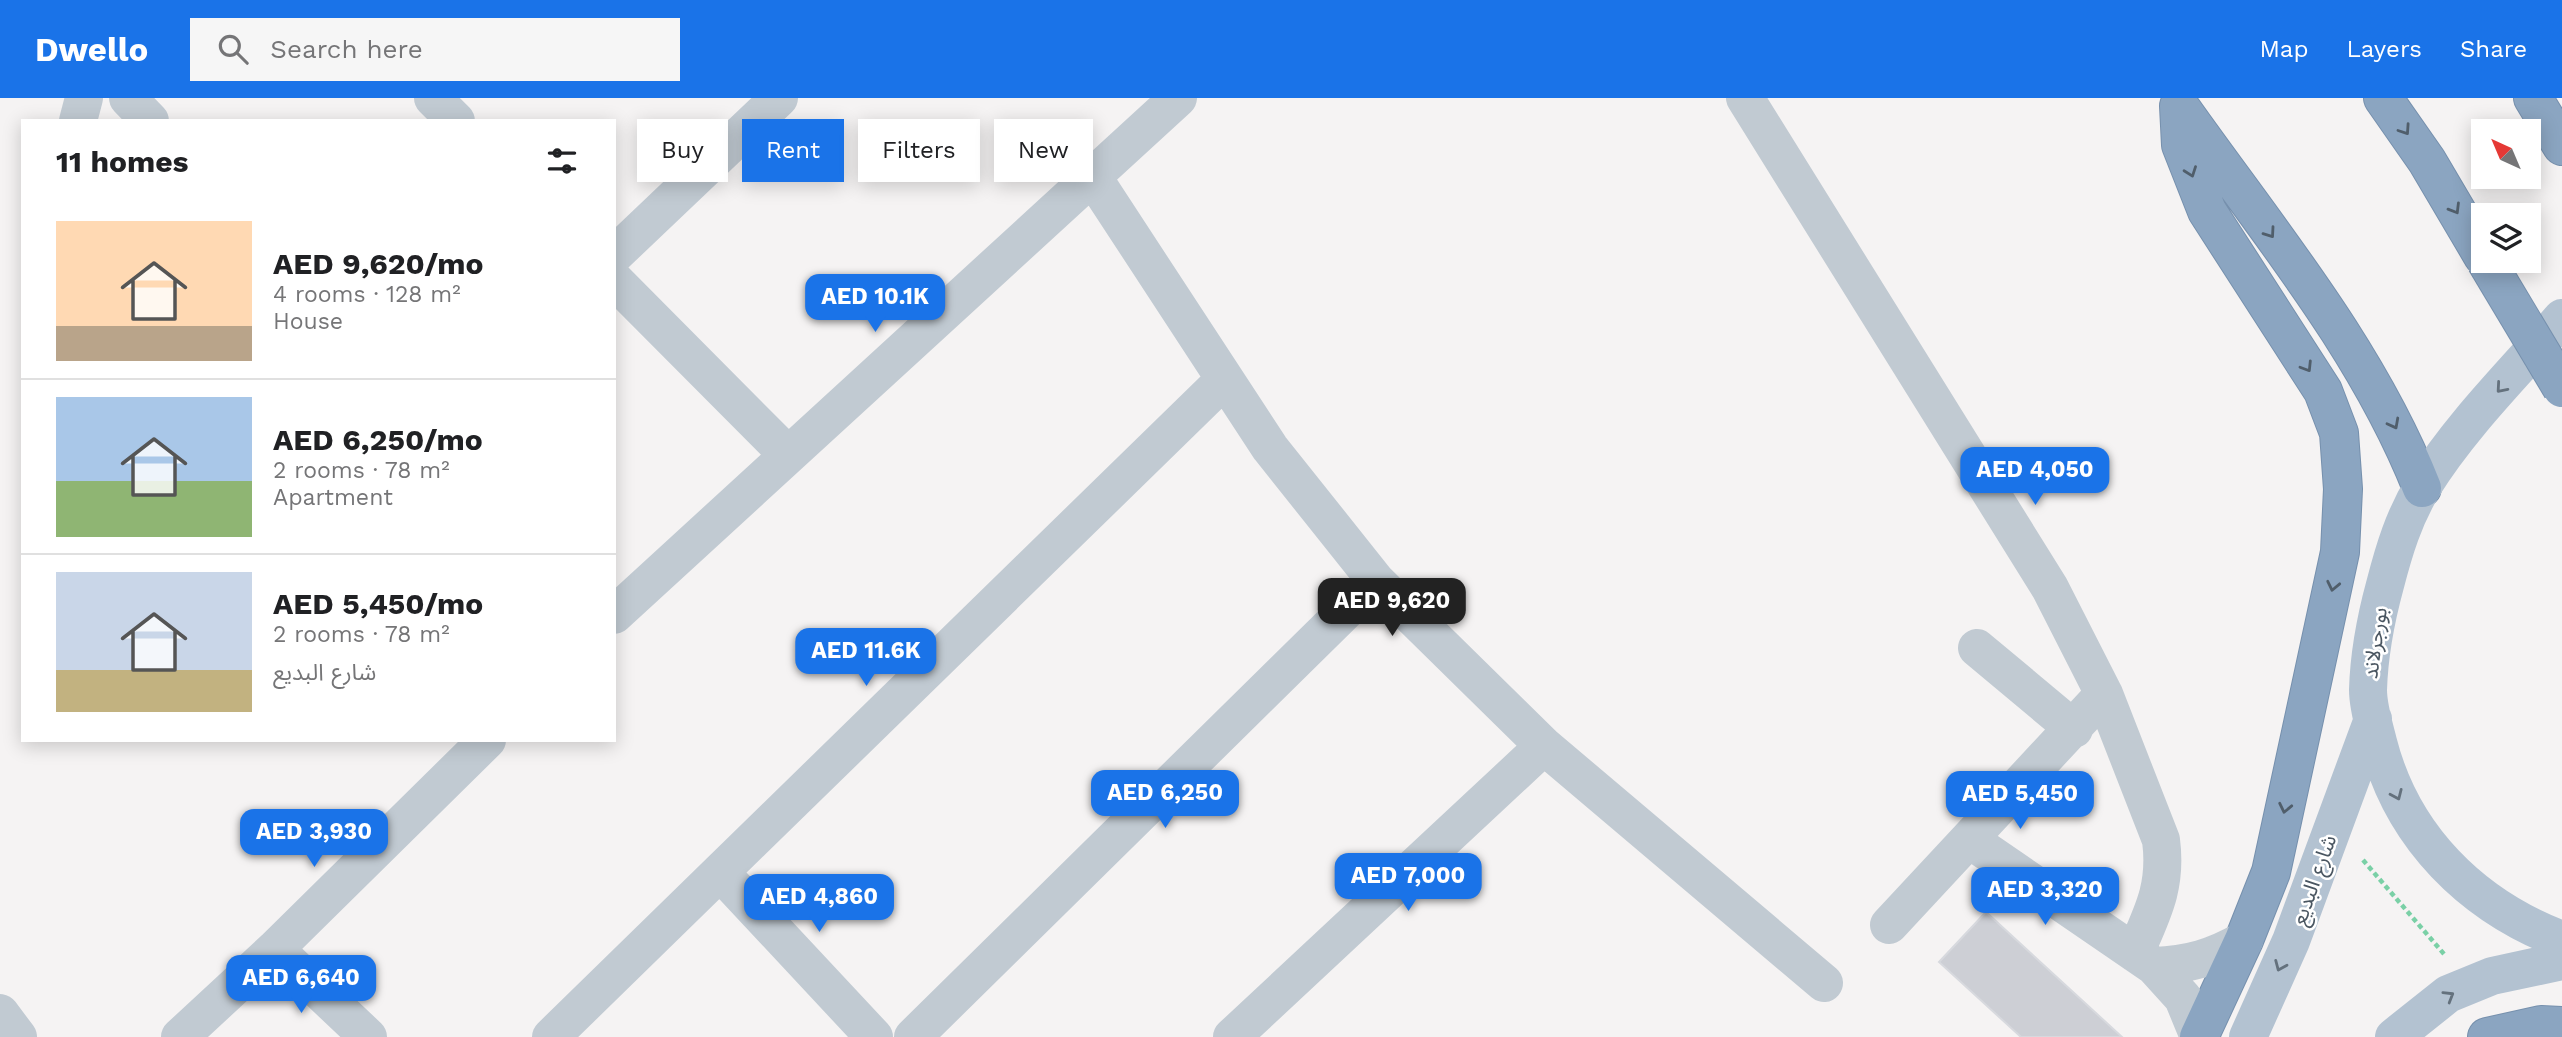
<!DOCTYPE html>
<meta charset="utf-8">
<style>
:root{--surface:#fff;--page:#f6f6f6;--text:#202124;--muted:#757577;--line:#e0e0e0;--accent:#1a73e8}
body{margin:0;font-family:"Work Sans","Noto Sans Arabic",sans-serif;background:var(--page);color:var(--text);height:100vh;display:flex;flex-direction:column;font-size:26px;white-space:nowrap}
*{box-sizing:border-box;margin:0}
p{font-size:23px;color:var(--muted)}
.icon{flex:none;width:38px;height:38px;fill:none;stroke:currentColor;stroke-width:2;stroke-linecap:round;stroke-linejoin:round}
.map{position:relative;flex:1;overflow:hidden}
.drawer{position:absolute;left:21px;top:21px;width:595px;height:623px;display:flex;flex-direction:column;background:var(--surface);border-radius:0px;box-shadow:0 4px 18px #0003}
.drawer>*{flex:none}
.top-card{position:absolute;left:637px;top:21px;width:665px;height:63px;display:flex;gap:14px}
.needle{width:46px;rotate:316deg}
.controls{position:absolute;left:2471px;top:21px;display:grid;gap:14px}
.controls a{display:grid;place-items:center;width:70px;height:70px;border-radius:0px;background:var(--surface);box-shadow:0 4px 18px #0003;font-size:35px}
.price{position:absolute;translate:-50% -60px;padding:0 16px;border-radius:14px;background:var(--accent);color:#fff;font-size:23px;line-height:46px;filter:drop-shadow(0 2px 4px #0008)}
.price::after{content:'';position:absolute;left:50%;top:42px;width:21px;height:16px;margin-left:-10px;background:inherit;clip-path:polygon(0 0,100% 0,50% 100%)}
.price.current{background:#222;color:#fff}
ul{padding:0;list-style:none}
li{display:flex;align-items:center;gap:21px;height:175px;padding:0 35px}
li+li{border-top:2px solid var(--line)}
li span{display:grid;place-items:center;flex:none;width:196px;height:140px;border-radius:0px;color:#555}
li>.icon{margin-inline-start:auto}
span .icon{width:84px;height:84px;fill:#fffc;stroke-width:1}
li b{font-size:30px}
h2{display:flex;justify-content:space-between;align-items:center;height:84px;padding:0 35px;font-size:30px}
.tag{padding:0 24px;border-radius:0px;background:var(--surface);box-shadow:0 4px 18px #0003;font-size:24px;line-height:63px}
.tag.current{background:var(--accent);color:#fff}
header{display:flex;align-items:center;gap:42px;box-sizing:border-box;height:98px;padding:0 35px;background:var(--accent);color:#fff}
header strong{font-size:33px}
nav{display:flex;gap:38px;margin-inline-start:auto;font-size:24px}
.search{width:490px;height:63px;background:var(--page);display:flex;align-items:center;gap:18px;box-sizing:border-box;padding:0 24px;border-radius:0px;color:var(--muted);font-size:26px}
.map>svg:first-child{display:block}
</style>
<header>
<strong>Dwello</strong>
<div class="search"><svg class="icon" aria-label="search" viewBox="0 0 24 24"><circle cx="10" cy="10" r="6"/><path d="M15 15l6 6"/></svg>Search here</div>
<nav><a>Map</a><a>Layers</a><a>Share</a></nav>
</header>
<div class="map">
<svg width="2562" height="939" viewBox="0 0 2562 939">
<rect width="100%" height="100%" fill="#f5f3f3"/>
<!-- building -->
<path fill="#cdcfd5" stroke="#d7d9de" stroke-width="2" d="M1986,814L2122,939H2021L1939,864Z"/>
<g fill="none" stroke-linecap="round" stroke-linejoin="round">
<defs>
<path id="highway" d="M2383,0L2427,63L2483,158
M2533,0L2562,48
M2179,8L2181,47L2207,113L2323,293L2339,335L2343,391L2340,454L2271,774L2244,842L2199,939
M2183,13C2268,133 2367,251 2422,390
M2487,939L2541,927L2562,928"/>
</defs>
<!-- highway casing -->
<use href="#highway" stroke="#7690ad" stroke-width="40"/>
<!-- path -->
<path stroke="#7ad0a6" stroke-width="4.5" stroke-dasharray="5 3.5" stroke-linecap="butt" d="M2363,762L2444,856"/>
<!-- minor -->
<path stroke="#c1cad2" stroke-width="38" d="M128,0L150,23
M433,0L456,23
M1745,0L2050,490L2104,596L2161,742C2167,788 2153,814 2135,855
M78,23L84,0
M1092,78L1270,350L1376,483L1544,648L1824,885
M614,157L779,0
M614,182L788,357
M614,517L1178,0
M1977,550L2074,631
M1970,742L2154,868L2183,900L2199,939
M720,774L874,939
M1889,827L2104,596
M275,851L368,939
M2154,868C2188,867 2215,859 2244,842
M0,915L18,939
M180,939L275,851L487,642
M551,939L1223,283
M913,939L1376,483
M1232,939L1544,648"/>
<!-- major -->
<path stroke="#b3c2d1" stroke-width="38" d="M2562,220C2515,274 2461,327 2423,388C2404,419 2394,452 2385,487C2376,520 2369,558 2368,592C2368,609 2374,628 2378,644C2402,739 2472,808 2562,842
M2248,939L2291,843L2373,621
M2394,939L2448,896L2492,878L2562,863"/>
<!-- highway -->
<use href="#highway" stroke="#8ba5c1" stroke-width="38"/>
<defs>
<path id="highway-bridge" d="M2486,163L2562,290"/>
</defs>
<!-- highway-bridge casing -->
<use href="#highway-bridge" stroke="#7690ad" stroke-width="40" stroke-linecap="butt"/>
<!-- highway-bridge -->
<use href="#highway-bridge" stroke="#8ba5c1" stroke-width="38"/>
</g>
<!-- one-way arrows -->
<defs><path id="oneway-chevron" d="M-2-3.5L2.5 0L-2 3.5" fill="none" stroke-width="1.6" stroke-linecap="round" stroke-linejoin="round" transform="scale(1.75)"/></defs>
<g stroke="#505e6b">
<use href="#oneway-chevron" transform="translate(2405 32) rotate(56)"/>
<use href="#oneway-chevron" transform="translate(2191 74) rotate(70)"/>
<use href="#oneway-chevron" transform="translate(2455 111) rotate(59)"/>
<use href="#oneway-chevron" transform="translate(2270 135) rotate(55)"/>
<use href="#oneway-chevron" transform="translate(2307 269) rotate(58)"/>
<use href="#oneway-chevron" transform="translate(2394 326) rotate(62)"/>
<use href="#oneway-chevron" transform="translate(2333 488) rotate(102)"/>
<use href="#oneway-chevron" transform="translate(2285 710) rotate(102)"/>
</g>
<g stroke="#64717d">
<use href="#oneway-chevron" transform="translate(2501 290) rotate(131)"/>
<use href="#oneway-chevron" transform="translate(2397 697) rotate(66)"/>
<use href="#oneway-chevron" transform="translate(2280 868) rotate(113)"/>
<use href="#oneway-chevron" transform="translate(2449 898) rotate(-31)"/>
</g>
<g text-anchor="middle" stroke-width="5" stroke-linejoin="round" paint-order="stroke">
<!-- street labels -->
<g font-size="21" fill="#4a5661" stroke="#fff">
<text transform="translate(2375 545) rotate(-82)" y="7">بورجرلاند</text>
<text transform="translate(2314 782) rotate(-70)" y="7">شارع البديع</text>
</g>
</g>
</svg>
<div class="controls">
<a><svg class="needle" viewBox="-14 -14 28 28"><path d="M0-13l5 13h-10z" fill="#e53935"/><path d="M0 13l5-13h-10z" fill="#757577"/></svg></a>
<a><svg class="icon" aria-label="layers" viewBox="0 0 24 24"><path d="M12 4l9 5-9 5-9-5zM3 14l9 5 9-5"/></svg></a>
</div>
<b class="price" style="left:875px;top:236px">AED 10.1K</b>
<b class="price" style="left:2035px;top:409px">AED 4,050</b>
<b class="price current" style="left:1392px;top:540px">AED 9,620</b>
<b class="price" style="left:866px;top:590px">AED 11.6K</b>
<b class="price" style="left:1165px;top:732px">AED 6,250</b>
<b class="price" style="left:2020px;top:733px">AED 5,450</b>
<b class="price" style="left:314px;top:771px">AED 3,930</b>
<b class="price" style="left:1408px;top:815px">AED 7,000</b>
<b class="price" style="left:2045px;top:829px">AED 3,320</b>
<b class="price" style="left:819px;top:836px">AED 4,860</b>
<b class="price" style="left:301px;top:917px">AED 6,640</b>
<div class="top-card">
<a class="tag">Buy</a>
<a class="tag current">Rent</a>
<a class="tag">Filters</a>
<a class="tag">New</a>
</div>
<section class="drawer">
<h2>11 homes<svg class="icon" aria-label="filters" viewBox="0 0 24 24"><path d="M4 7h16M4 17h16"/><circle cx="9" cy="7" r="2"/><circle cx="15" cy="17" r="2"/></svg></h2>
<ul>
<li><span style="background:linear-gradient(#ffd9b3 75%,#b9a48a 0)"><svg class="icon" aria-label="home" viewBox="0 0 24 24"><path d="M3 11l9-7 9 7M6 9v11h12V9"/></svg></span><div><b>AED 9,620/mo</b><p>4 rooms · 128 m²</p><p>House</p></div></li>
<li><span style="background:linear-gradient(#a9c7e8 60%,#8fb573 0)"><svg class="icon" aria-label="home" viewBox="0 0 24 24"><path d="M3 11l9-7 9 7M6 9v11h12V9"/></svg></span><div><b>AED 6,250/mo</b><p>2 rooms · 78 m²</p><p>Apartment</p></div></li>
<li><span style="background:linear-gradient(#c9d6e8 70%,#c2b280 0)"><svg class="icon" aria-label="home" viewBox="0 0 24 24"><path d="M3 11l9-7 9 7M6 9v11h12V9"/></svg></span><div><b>AED 5,450/mo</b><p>2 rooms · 78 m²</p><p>شارع البديع</p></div></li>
</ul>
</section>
</div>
